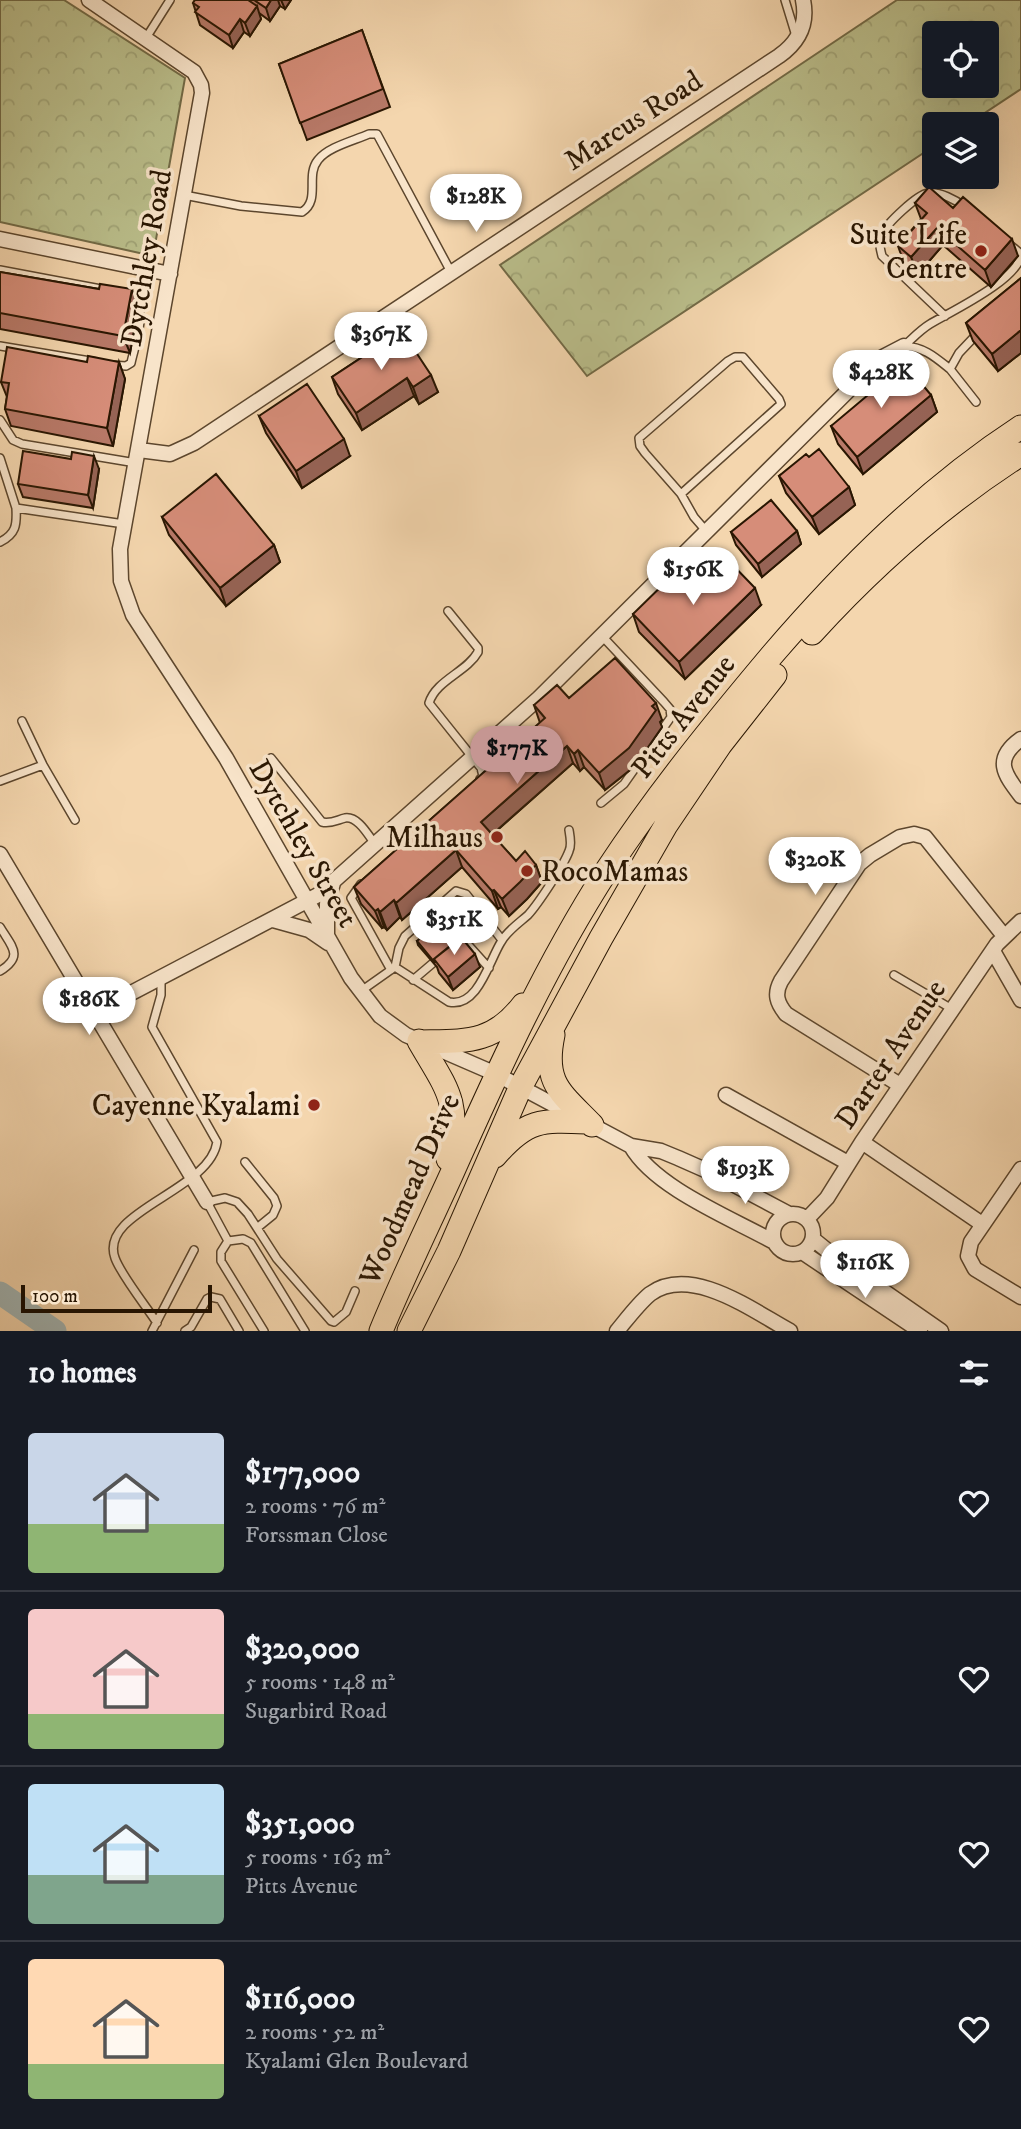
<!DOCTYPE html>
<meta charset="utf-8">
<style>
:root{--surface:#171b24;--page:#20242c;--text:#f1f3f6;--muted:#9ea1a6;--line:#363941;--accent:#c59692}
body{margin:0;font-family:"IM FELL DW Pica",serif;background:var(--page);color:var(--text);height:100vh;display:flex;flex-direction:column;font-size:26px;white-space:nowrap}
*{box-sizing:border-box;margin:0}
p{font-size:23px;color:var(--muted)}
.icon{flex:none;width:38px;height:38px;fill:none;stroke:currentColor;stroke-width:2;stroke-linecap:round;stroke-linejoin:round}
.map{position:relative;height:1331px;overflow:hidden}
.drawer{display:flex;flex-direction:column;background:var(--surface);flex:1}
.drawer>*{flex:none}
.fabs{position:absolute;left:922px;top:21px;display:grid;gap:14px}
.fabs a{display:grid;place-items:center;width:77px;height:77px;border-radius:7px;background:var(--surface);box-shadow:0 7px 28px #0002;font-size:35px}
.scale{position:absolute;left:21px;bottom:18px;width:191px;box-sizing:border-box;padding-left:7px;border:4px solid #291602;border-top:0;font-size:19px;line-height:24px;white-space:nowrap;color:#291602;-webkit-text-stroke:5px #f8e4ca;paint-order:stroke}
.price{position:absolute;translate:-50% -60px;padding:0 16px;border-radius:24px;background:#fff;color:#222;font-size:23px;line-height:46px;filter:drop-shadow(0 2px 4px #0008)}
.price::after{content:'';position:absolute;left:50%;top:42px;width:21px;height:16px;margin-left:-10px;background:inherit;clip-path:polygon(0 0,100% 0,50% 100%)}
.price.selected{background:var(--accent);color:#111}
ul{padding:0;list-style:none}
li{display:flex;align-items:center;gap:21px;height:175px;padding:0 28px}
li+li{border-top:2px solid var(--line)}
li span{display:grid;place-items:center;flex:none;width:196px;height:140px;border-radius:7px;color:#555}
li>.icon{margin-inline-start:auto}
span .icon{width:84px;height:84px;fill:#fffc;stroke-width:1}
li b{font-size:30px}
h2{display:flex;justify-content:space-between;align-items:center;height:84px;padding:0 28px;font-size:30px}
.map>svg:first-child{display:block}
</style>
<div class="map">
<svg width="1021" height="1331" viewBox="0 0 1021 1331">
<defs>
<pattern id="forest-crowns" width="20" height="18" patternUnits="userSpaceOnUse" patternTransform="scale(1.75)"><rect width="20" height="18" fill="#babe8b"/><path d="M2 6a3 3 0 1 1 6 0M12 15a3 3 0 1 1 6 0" fill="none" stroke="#a0a376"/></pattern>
</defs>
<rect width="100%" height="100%" fill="#f4d6ae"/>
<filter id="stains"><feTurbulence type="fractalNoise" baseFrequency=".00286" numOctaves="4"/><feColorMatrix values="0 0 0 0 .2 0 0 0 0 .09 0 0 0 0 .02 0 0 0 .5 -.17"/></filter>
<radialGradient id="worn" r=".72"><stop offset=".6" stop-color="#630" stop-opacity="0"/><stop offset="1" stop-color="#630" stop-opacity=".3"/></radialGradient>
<!-- forest -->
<path fill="url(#forest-crowns)" stroke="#726a46" stroke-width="2" fill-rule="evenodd" d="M0,0H64L185,78L153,256L0,222Z
M897,0H1021V89L968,124H934V146L587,376L500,265ZM934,33H987V86H934Z"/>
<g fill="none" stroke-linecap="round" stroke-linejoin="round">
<!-- river -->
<path stroke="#a1b6b6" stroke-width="23" d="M0,1293L55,1331"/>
<defs>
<path id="service" d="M785,0L796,36
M146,38L170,0
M184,195L241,206L302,212C321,200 305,176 318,160C328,147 353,141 369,134H377L451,272
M0,270L106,290
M945,316L882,256C880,247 878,242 882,234C887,223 917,195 928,193C939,191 956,200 965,207
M0,346L96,362
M904,346C912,339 920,330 930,324C950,312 1020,279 1021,254L1009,244
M904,346C924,347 935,357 950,369
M111,365L126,366L131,363C135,343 151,306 128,294
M976,402L950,369L959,353L977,334
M0,420L13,440L22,444L136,463
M0,458L16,508
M681,494L645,453L640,446L639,438L728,361L735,357H743L779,399L781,404L681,494L694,517L707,532
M0,542C16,534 17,525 16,508L124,524
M448,611L478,648V652C467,672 436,680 429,703L481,768L483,776L480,779
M22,721L43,765L75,820
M501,732L513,745H521
M271,758L322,822C331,824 337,820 345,818C358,816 368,835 375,844
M0,781L43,765
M601,803L624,784L671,717L670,709L664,702L602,636
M361,884L351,898L391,970
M434,908L462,938L456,943
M0,927C12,947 24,956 0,971
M462,938L489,968
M395,967L449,1002C478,1008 489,961 501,942C507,931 519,923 528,915C538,904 564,865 569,851C572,845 570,836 569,830
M894,975L952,1009
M413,980L433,963
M361,991L395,967L399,948L405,936L456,891L466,894L502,940
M245,1162L274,1198L277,1206L273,1215L257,1228
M228,1241L207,1202L225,1198L237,1202L248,1214L277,1259L331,1321L334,1322L346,1312L355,1291
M157,1323C146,1306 121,1275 115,1258C98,1211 210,1191 217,1142L152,1027L161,995V979
M152,1331L194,1250
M185,1331L191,1327L207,1299L211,1297L220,1299L239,1331
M264,1331L221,1261V1252L228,1241L243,1239L251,1243L305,1331"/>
<path id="minor" d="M89,0L194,72L201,85L202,93L120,549L121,581L133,615L226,758L351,978L380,1016L406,1035L496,1074L631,1146L661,1151L678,1158L712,1173L789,1214
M0,239L170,274
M139,450L170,454L194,443L779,56C799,42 808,24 803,0
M1021,739C993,759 1004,774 1021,796
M0,854L207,1202
M273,920L309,930L328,943
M327,935V904L333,883
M993,951L1021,1000
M95,1012L318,895L539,698L881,358L904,346
M900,1085L786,1014C777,1003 774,994 781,981L859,864L870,855L900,837L914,834L925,837L1004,936
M726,1095L848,1163
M862,1142L982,1224
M631,1146C655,1188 731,1218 774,1242
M1021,1169L971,1242L968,1256L975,1269L1021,1297
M773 1234a20 20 0 1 1 40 0a20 20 0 1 1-40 0Z
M807,1219L827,1198L862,1142L997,944L1021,921
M813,1239L839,1260L941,1331
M802,1252L920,1331
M617,1331C627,1319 638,1304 650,1294C691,1264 753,1311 790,1331"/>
<path id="primary" d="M812,633C874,565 943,504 1021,454
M553,1035C543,1083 560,1092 592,1125
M419,1041C446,1088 462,1102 448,1159
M420,1042C466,1041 493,1044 523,1005
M495,1156C527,1119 541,1120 588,1122
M381,1331C403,1277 429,1224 453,1171C499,1068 546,965 607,870C657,794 714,724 772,655C846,569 926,489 1021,427
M409,1331L449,1251L521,1086L601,938L666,825L720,745L775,675"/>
</defs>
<!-- service casing -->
<use href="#service" stroke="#5c462d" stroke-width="10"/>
<!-- minor casing -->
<use href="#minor" stroke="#5c462d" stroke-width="17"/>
<!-- primary casing -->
<use href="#primary" stroke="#291602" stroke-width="25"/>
<!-- service -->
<use href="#service" stroke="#f8e4ca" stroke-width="7"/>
<!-- minor -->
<use href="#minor" stroke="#f8e4ca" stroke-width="14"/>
<!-- primary -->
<use href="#primary" stroke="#f4d6ae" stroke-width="23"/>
</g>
<!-- wall -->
<path fill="#b87968" stroke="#291602" stroke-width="2" d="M195,0H291L285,9L280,6L270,21L259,13L261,19L250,36L244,32L233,48L200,25L193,3Z
M362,30L390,107L307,140L279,64Z
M915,203L953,208L1018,256L991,287L943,245L918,274L904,263L898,246L921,219Z
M0,272L99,289H132L138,307L130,353L0,329Z
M1021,278V353L998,371L973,341L966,323Z
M402,331L438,392L419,404L414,396L362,430L338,394L332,377Z
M87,362H119L125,379L113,446L11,426L5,409L7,397L1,382Z
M931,395L937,412L863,474L838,444L831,426Z
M259,416L350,456L302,488L266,433Z
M809,457L849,487L855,505L819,534L786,493L779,476Z
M99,469L93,508L23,497L18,484Z
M162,517L274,545L280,562L226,606L169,535Z
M797,531L801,544L762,577L736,545L731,532Z
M691,587L761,605L685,679L639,632L633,614Z
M569,698L662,720L660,722L662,727L635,766L605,790L584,767L580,771L573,763L492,835L516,861L536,865L542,882L527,899L509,916L501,907L498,909L462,867L402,920L400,917L387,930L384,927L382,928L361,904L354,887L540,723L534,705Z
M417,941L453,944L480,967L453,990L439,973L437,967L418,945Z"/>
<!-- shaded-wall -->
<path fill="#966355" stroke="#291602" stroke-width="2" d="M271,0H278L280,6L270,21L266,8Z
M281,0H291L285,9Z
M257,6L261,19L250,36L245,23Z
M240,19L244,32L233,48L229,35Z
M937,228L943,245L918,274L911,257Z
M1012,239L1018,256L991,287L985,270Z
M132,289L138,307L130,353L123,336Z
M1021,330V353L998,371L992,354Z
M119,362L125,379L113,446L107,428Z
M431,375L438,392L419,404L413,387Z
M407,378L414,396L362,430L356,413Z
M931,395L937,412L863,474L857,457Z
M344,439L350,456L302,488L296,471Z
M94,456L99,469L93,508L88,495Z
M849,487L855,505L819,534L812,517Z
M797,531L801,544L762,577L758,564Z
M274,545L280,562L226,606L220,588Z
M755,588L761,605L685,679L679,662Z
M656,703L662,720L660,722L662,727L635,766L605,790L599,773L652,706Z
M567,746L573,763L487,839L481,822Z
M578,750L584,767L580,771L574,754Z
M456,850L462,867L402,920L396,903Z
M536,865L542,882L527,899L509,916L502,899Z
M494,890L501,907L498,909L492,891Z
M394,900L400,917L387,930L380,912Z
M378,909L384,927L382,928L375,911Z
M475,954L480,967L453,990L448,977Z"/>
<!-- building -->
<path fill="#d68d79" stroke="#291602" stroke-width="2" d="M195,0H248L257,6L245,23L240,19L229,35L195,12L199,7L193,3Z
M254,0H271L266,8Z
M362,30L383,89L300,123L279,64Z
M929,187L953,208L963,197L1012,239L985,270L937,228L911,257L898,246L927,213L915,203Z
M0,272L99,289L100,284L132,289L123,336L0,313Z
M1021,278V330L992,354L966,323Z
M402,331L431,375L413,387L407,378L356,413L332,377Z
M7,347L87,362L88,356L119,362L107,428L5,409L9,383L1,382Z
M905,364L931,395L857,457L831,426Z
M307,384L344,439L296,471L259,416Z
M819,449L849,487L812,517L779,476L806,454L809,457Z
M23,451L71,459L72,452L94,456L88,495L18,484Z
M216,474L274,545L220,588L162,517Z
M771,500L797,531L758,564L731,532Z
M724,556L755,588L679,662L633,614L676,572L691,587Z
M615,658L656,703L652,706L656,710L629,748L599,773L578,750L574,754L567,746L481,822L516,861L525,851L536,865L520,882L502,899L494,890L492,891L456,850L396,903L394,900L380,912L378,909L375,911L354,887L545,718L534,705L557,685L569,698Z
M437,924L453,944L434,959L435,963L417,941Z
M461,937L475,954L448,977L434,959Z"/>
<!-- markers -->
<g fill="#8f2418" stroke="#f8e4ca" stroke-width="2.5">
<circle cx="981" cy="251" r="7"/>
<circle cx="497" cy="837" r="7"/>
<circle cx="527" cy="871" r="7"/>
<circle cx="314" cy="1105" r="7"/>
</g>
<g text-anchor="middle" stroke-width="7" stroke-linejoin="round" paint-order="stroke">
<!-- street labels -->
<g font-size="30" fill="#291602" stroke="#f8e4ca">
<text transform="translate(633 120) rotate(-33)" y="10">Marcus Road</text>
<text transform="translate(146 258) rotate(-80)" y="10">Dytchley Road</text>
<text transform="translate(683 716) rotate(-52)" y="10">Pitts Avenue</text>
<text transform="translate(304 843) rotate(60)" y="10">Dytchley Street</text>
<text transform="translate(890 1054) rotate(-56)" y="10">Darter Avenue</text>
<text transform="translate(409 1189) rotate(-66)" y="10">Woodmead Drive</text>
</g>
<!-- poi labels -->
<g font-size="30" fill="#291602" stroke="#f8e4ca" text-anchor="end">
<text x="967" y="244">Suite Life<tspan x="967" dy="34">Centre</tspan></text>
<text x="483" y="847">Milhaus</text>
<text x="541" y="881" text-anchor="start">RocoMamas</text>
<text x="300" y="1115">Cayenne Kyalami</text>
</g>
</g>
<rect width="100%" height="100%" filter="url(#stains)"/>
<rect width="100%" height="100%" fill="url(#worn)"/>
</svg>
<div class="fabs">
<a><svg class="icon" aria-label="locate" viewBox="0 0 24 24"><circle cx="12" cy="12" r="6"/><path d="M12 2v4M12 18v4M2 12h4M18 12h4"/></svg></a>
<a><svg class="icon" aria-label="layers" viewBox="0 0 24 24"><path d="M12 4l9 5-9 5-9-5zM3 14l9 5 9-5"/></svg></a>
</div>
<div class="scale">100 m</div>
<b class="price" style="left:476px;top:234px">$128K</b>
<b class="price" style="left:381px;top:372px">$367K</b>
<b class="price" style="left:881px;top:410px">$428K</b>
<b class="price" style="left:693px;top:607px">$156K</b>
<b class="price selected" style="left:517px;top:786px">$177K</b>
<b class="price" style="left:815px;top:897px">$320K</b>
<b class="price" style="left:454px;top:957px">$351K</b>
<b class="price" style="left:89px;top:1037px">$186K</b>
<b class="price" style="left:745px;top:1206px">$193K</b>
<b class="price" style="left:865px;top:1300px">$116K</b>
</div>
<section class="drawer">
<h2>10 homes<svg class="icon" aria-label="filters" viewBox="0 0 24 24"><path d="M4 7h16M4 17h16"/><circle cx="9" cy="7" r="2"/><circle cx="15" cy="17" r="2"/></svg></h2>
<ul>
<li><span style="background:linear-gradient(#c9d6e8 65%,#8fb573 0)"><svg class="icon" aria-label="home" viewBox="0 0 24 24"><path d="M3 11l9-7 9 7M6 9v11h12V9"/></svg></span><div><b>$177,000</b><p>2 rooms · 76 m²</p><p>Forssman Close</p></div><svg class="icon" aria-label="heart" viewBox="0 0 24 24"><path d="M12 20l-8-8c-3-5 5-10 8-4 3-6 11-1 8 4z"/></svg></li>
<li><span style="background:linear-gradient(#f6c9c9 75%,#8fb573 0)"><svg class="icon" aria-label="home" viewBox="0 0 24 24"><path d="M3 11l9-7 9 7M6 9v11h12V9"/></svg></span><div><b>$320,000</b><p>5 rooms · 148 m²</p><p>Sugarbird Road</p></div><svg class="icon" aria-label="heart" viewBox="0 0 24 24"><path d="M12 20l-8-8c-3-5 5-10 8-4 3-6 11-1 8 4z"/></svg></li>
<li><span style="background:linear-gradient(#bfe0f5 65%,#7fa58c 0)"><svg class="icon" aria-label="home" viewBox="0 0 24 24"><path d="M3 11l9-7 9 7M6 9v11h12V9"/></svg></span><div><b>$351,000</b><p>5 rooms · 163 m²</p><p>Pitts Avenue</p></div><svg class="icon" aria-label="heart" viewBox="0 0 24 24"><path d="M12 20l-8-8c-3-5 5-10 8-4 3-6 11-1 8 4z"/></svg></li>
<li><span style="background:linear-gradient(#ffd9b3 75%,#8fb573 0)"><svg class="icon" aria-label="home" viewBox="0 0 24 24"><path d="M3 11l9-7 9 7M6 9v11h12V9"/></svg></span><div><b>$116,000</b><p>2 rooms · 52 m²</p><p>Kyalami Glen Boulevard</p></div><svg class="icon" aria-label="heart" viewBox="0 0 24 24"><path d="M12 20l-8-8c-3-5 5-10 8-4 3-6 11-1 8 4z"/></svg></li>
</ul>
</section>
